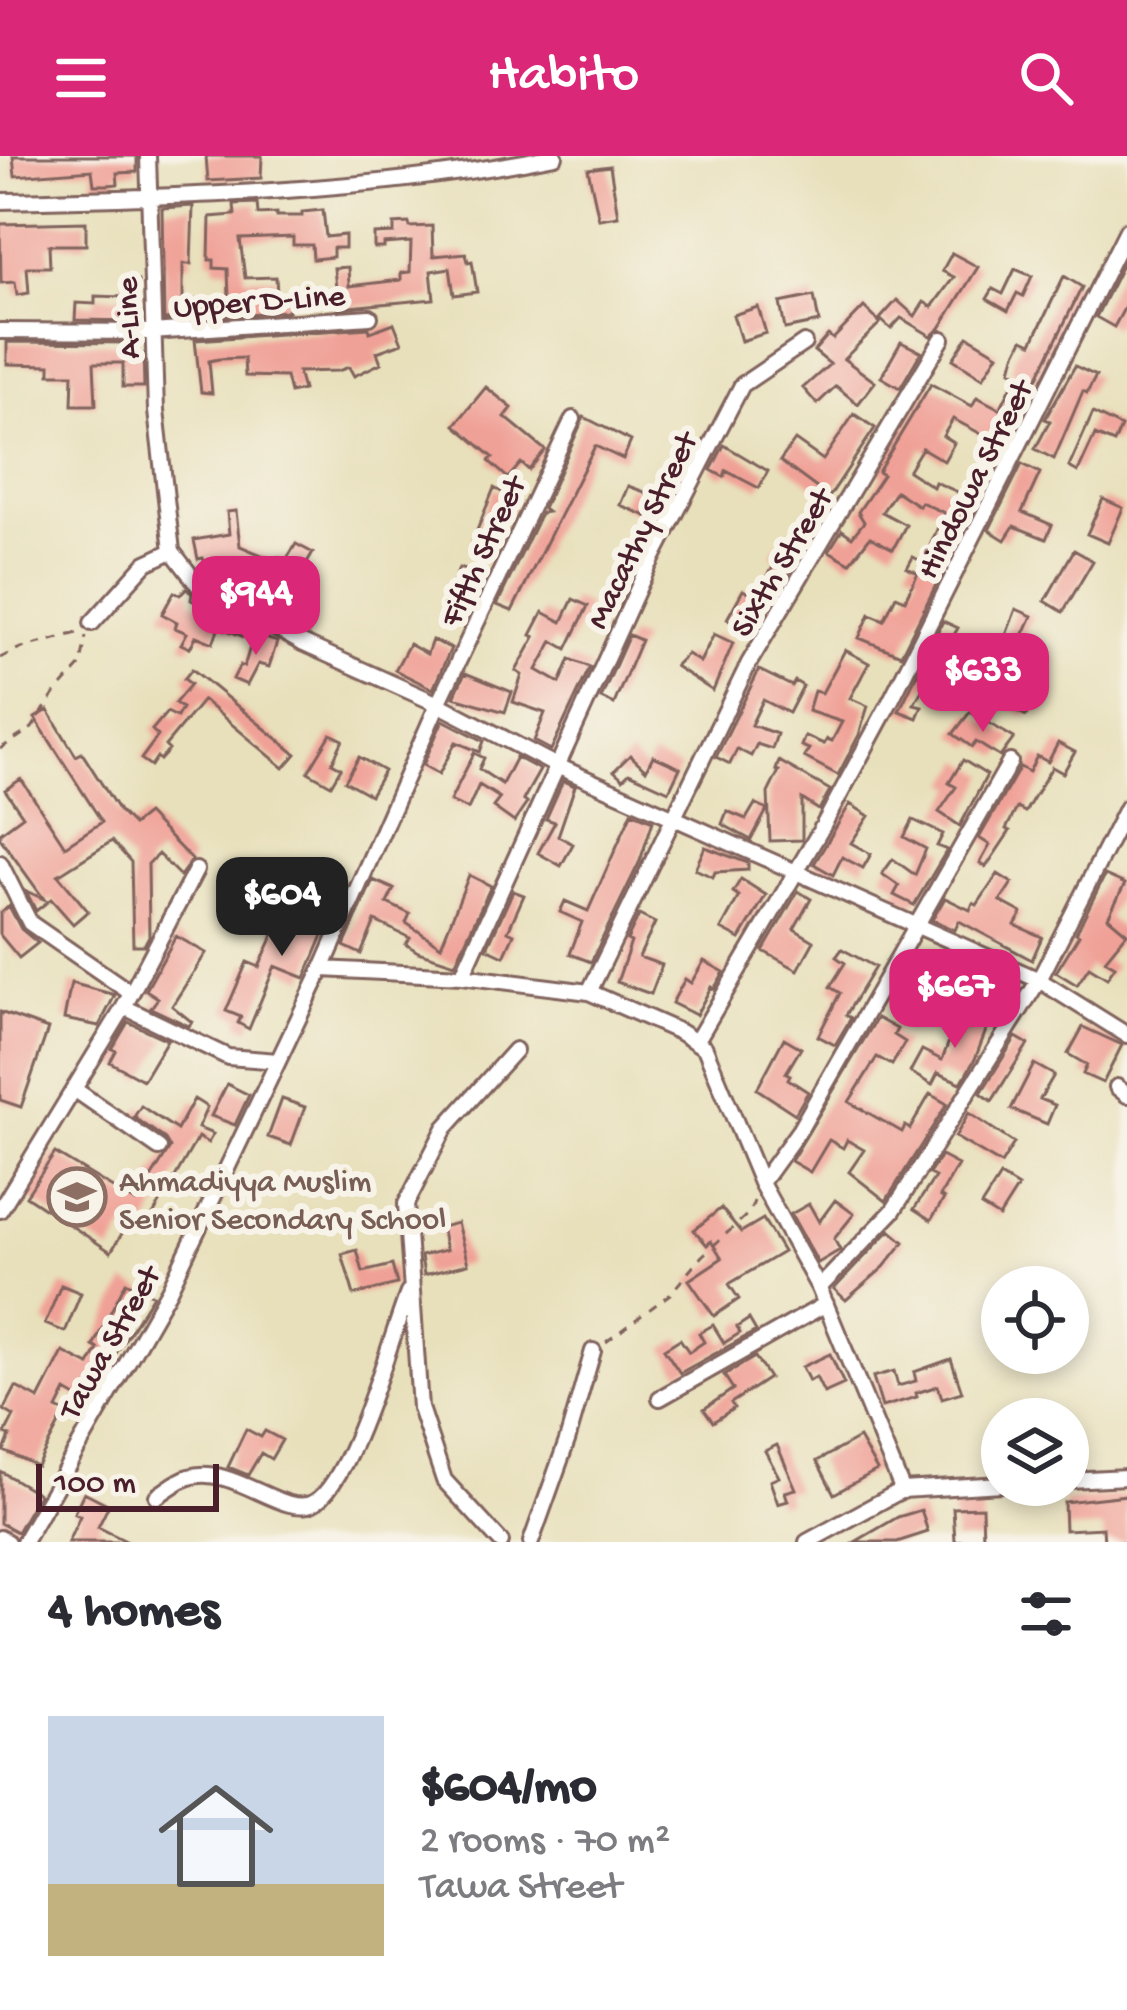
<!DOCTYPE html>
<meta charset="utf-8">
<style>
:root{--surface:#fff;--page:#f7f7f7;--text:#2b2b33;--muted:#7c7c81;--accent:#db2777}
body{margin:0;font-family:"Gochi Hand",sans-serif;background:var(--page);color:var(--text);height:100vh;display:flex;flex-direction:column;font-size:45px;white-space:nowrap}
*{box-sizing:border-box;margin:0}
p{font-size:39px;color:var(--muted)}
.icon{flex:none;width:66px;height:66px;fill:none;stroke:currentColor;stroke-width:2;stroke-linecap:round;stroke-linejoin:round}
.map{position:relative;height:1386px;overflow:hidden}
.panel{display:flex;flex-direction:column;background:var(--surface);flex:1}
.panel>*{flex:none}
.buttons{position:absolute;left:981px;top:1110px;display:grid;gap:24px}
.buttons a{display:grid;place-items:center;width:108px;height:108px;border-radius:50%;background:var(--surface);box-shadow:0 6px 18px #0003;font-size:60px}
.scale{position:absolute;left:36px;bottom:30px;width:183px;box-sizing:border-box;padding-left:12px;border:6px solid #4a1f2b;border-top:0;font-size:33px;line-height:42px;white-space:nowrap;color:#4a1f2b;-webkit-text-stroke:9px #f7f3e8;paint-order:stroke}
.price{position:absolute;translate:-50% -102px;padding:0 27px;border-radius:24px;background:var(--accent);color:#fff;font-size:39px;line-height:78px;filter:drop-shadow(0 3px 6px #0008)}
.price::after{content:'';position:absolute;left:50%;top:72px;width:36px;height:27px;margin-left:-18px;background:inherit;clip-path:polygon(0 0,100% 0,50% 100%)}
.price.selected{background:#222;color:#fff}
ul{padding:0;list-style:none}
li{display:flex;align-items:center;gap:36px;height:300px;padding:0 48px}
li span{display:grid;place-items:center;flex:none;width:336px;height:240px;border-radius:0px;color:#555}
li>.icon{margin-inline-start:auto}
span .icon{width:144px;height:144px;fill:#fffc;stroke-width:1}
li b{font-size:51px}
h2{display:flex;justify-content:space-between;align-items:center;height:144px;padding:0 48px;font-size:51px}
header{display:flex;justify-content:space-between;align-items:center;height:156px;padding:0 48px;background:var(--accent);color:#fff;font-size:54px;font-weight:600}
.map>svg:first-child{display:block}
</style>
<header><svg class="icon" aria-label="menu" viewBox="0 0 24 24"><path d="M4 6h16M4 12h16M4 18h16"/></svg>Habito<svg class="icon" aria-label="search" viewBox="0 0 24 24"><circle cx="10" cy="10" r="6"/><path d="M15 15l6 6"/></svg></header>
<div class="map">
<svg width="1127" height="1386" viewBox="0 0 1127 1386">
<rect width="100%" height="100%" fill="#f7f3e8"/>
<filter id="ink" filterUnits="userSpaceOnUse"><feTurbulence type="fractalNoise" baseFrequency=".00833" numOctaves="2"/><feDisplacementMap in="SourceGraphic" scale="24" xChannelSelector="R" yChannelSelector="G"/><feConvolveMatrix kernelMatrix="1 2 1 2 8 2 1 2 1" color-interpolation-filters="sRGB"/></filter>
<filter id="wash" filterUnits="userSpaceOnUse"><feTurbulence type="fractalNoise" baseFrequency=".004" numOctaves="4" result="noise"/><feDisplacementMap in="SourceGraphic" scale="48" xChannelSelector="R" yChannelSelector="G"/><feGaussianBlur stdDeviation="2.7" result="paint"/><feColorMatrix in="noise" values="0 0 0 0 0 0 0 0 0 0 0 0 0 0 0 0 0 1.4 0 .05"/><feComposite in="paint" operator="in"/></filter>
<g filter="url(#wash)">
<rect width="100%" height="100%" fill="#e8e0bb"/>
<g id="blocks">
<!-- building -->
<path fill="#f0a197" d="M13,0H137V16L117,17L118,28L108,29H94L92,14L15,20Z
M206,0H262L261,22L208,25Z
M610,10L618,60L599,63L588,13Z
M257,47L258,58L277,57V60H302V56L323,54L326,81L345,79V92H333V101L313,103L312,89H293V81L240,83L245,122L276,121L277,139H287L288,155L193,162V158L179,159L180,163L164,164L162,52L193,50L191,108H183V145L229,142L228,113L214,112V104H209L210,61L235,59L234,48Z
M86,66V89H49L50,111H27L29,137L17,139L15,126L1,127L0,68Z
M409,67L410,71L432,70L433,100L466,97L468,106L472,105L477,136L454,139L450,112L431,115L434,143L338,152L334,112L348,111L349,130L401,124V117L410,116L411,86L384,88V92H374V78L394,77V68Z
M952,97L978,111L940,172L931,180L901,162L891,173L880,163L897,144L915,160L924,146L932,151L954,121L942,115Z
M1127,99V147L1114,171L1096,161Z
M1015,113L1032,120L1023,140L1017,137L1008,155L987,143L993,133L1003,138Z
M1064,120L1082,131L1004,290L953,263L943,280L954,287L944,305L922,292L908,315L933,331L935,326L978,345L901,499L859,482L870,458L884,464L896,440L905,444L918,417L907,412L913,401L923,406L944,357L921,346L919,350L896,335L882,356L906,369L893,393L870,381L850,407L829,395L842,374L852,381L864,366L858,356L883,319L878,316L931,228L972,250L977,241L1000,253L1018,217L1011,214L1015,199L1023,183L1032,187Z
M125,125H138L139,165L75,164L76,147L95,148V140L125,141Z
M814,140L819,166L785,173L780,147Z
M758,151L766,177L741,185L733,159Z
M864,151L880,167L844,203L875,226L858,248L836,230L817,248L803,232L830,208L814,195L828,179L833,183Z
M394,167L402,187L377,196L381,207L354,220L349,211L338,215L298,216L303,234L290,237L286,221L245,220L244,202L219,203L209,205L212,237L201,236L195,184L369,172L370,176Z
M968,180L998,198L983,222L953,203Z
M7,186L135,187V199L143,198L144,231H123V207H94L96,249H72L73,218H50V209L7,208Z
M901,186L921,196L900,232L881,221Z
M1075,210L1096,220L1087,237L1083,235L1054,303L1035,293L1050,265L1045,263Z
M486,231L512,252L505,261L545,294L529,314L521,307L508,322L489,305L493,301L455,269Z
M1093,257L1121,271L1114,287L1095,279L1078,316L1069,311Z
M854,258L875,272L829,341L780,305L795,284L823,304Z
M584,261L631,285L623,303L595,290L512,455L497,449L541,357L547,356L543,353Z
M724,289L768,315L759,332L726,315L724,321L711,314Z
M1022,308L1040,317L1022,356L1052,369L1046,383L1014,370L1005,384L989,374Z
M628,330L667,344L658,365L620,349Z
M494,332L517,344L508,360L505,358L492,395L472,387Z
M1103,343L1123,352L1108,387L1087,378Z
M236,355L240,390L276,405L278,401L286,404L296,388L313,397L303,414L311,419L289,462L267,451L280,424L245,408L210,418L203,402L198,403L194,384L229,378L227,356Z
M779,386L801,397L772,446L768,443L749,475L727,463L743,434L756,441L778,402L772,399Z
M1074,394L1093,405L1063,456L1045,445Z
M459,412L484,420L469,456L446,448Z
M186,432L192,438L191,444L250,474L247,482L219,471L213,487L196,480L190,492L181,488L187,477L175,472L177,466L162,458L174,436L180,439Z
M573,443L588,450L567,493L553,485L537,514L560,527L570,503L590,511L551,594L534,585L545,557L513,546L522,519L516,515L535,481L531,479L543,456L562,466Z
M1016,453L1032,460L1016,495L1046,510L1036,528L1042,531L1026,560L1004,548L1008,541L977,525L988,504L995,508Z
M943,465L958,472L914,548L922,550L917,562L899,555Z
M254,478L277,486L269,511L258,508L247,529L233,523L240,509L244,511Z
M714,478L733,487L713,535L675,510L687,498L700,506Z
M629,479L641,484L614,548L601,542Z
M432,484L451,492L433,533L395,514L409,488L427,498Z
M845,494L869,507L850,542L868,550L859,579L838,619L804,601L809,593L801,590L805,580L824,588L827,583L832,585L842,566L808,555L814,535L822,537Z
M192,513L296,598L284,612L203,544L165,590L169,594L160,604L157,601L151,610L141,603L158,580L152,574L167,556L177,561L182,552L175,547L191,528L184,523Z
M759,514L792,530L795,525L803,530L789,557L763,544L751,569L777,578L772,593L757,588L751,600L737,593L730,608L716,601Z
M465,517L512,536L505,556L454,541Z
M48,554L76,600L82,597L119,655L133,669L147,658L192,704L180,720L158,698L148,708L149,780L144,789H133L131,706L112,685L58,719L88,755L73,768L51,743L36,755L26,735L44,743L0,682V677L23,660L5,634L21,623L65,690L102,666L35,562Z
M970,556L1014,582L1000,601L976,586L972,591L953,578Z
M443,564L484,585L480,596L456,586L439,618L423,609Z
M331,578L343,584L332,607L341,612L331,629L308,616Z
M1058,587L1075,596L1063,617L1052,611L1025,656L1017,652L1006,673L1010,675L986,711L980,707L990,689L979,682L1020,611L1029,616L1037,600L1048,606Z
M474,597L484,602L479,613L502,628L516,601L540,614L523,644L527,647L514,666L493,651L500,642L479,629L468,653L450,645Z
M630,599L646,614L653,600L680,612L669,635L629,617L623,623L614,615Z
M359,601L384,615L370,639L345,625Z
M963,604L987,619L960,670L939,656L956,631L949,627Z
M779,605L830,634L819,654L802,643V684L770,685L768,637L779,615L776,614Z
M563,625L575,630L558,680L573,688L561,710L538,697L555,666L546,663Z
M755,648L767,654L751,684L722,668L727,655L746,663Z
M850,648L869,660L851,687L871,698L863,712L842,701L833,719L814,708Z
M632,656L653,665L640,705L591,806L570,798L582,766L560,756L565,745L588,755Z
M913,664L943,678L937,690L947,694L914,749L894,739L899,730L882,718L893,703L915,719L926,693L904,681Z
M705,691L748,707V714L715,716L713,721L695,713Z
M998,718L1012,727L1000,745L1022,757L1015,769L1042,781L1032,804L959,765L955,774L932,764L945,742L970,754L973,747L977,749Z
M469,719L491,730L455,808L418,796L406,788L410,782L375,765L361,798L344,790L373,724L394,733L387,747L410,758L406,767L441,790Z
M1105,719L1125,728L1108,761L1127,777L1105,804L1115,810L1107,822L1089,811L1077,829L1056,816L1079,779L1076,777Z
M741,723L766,739L740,783L721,773L739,740L733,736Z
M513,735L524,739L508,775L514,778L504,800L487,792Z
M798,735L811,743L794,773L814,785L798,814L763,795Z
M315,737L337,746L305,822L275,810L249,873L238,867L241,861L226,855L247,806L259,811L277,771L298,780Z
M9,750L21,773L38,787L19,802L0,779V757Z
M639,759L655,767L639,801L662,809L651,838L617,826L631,786L627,784Z
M176,780L206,797L172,850L192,866L189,870L151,852L158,842L146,834Z
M842,793L875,811L846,859L851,862L835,889L818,880L840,837L830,831L845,807L836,801Z
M935,795L992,816L979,838L954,823L946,841L918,829L905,851L888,841L899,822L907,826L919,800L930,804Z
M704,805L724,816L714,833L711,831L696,859L672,847L685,823L691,827Z
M71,827L115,839L99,870L64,863Z
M961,853L990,864L975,903L961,927L938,917L932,929L910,916L922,894L942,904Z
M0,856L48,873L21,951L0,944Z
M877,862L897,873L894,879L905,886L892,909L877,901L849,946L902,976L905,970L910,973L930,938L947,948L886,1045L849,1016L864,994L847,984L843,992L829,984L810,1016L791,1005Z
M128,866L167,884L143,924L110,906L116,895L112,893Z
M1083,871L1122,889L1103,927L1083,918L1087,909L1068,898Z
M1016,881L1028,888L992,945L981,937Z
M784,882L801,892L786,917L790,919L788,923L808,936L795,958L757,933Z
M1034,908L1054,919L1040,943L1055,949L1047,968L1011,953Z
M227,928L249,939L235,969L211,960Z
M194,943L207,951L198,972L213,978L208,987L198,981L145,1073L130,1064L111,1096L26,1040L55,997L136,1046L170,992L165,983L134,961L141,950L177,974Z
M282,943L305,951L291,989L268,981Z
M969,957L1014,987L1001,1008L955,981Z
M941,1000L958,1009L940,1040L944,1043L931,1064L914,1053L935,1021L929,1018Z
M1000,1020L1018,1031L999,1061L981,1050Z
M835,1044L854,1058L834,1083L840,1094L818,1107L791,1058L809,1048L819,1066Z
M721,1052L741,1076L763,1063L783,1096L729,1128L739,1143L714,1160L689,1124L722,1102L711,1085L707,1089L694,1074Z
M457,1067L468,1108L424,1119L421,1100L446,1094L441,1071Z
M890,1074L904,1086L884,1111L846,1144L834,1133Z
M357,1094L363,1116L392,1109L397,1128L354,1139L342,1098Z
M126,1126L153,1139L110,1207L113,1208L90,1249L66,1235L57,1253L65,1257L37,1310L4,1295L10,1280L5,1278L14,1260L4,1254L16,1231L39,1243L63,1196L89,1209L98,1193L93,1190Z
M61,1129L81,1137L65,1176L45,1168Z
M749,1163L756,1175L680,1217L664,1193L680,1183L689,1196L704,1186L699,1177L713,1169L724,1187L740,1177L737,1171Z
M830,1198L844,1228L824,1237L816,1221L809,1225L802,1211Z
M755,1201L769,1222L731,1247L734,1252L713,1266L704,1253L733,1233L724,1219Z
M951,1203L962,1236L942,1242L938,1230L916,1237L917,1241L882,1251L873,1221L894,1215L898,1230L916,1225L914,1216Z
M246,1273L261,1281L265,1275L282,1284L271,1303L261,1297L248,1319L228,1311Z
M859,1282L877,1314L834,1338L817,1305Z
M777,1289L796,1333L785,1336L788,1345L778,1348L770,1325L779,1321L765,1295Z
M0,1315L39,1338L17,1376L0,1367Z
M84,1336L109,1349L98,1371L128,1386H68L80,1360L74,1357Z
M1127,1339V1386H1104L1103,1372L1065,1374L1064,1346Z
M982,1351L983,1384L955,1385L953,1352Z
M921,1354L928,1376L897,1386H855L898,1361Z"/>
</g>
</g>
<g filter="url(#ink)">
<use href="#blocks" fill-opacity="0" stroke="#81635d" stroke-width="3"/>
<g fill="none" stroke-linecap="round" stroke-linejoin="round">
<defs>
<path id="street" d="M148,0L156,255L172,395L198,429L302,487L438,548L555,609L1039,824L893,1055L819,1132
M0,45C182,41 377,36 555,0
M0,175L151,176L370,161
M92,467L146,407L172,395
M1127,651L1039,824L1127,879
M0,707L30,767L131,837
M322,813L462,820L589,836L680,876L705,892L761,1027L819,1132L903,1335
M462,820L646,415L742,229L804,187
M589,836L749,507L942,183
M124,851L228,901L278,905
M696,886L823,670L891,544L1127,74
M1117,931L1127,939
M74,933L159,992
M761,1027L800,973L1010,606
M0,1054L124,851L196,714
M660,1242L826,1148
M1068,1324L1127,1321
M157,1340C167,1334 178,1324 189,1321C231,1307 284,1362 313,1347C351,1329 391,1180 408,1137
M0,1382L7,1386
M24,1386L169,1134L322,813L438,548L573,263
M501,1386L444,1324L420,1252L406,1048L445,972L515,894
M531,1386L567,1285L593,1195
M807,1386L902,1334L1002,1328"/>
</defs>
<!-- street casing -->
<use href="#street" stroke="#81635d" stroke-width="20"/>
<!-- path -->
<path stroke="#81635d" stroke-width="3" stroke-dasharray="9 9" stroke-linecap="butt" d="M0,502L18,493L85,475
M0,593L32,572L53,540L81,509L86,480
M606,1186L670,1138L702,1100L750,1056L754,1045"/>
<!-- street -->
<use href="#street" stroke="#fff" stroke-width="14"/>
</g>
</g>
<!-- icons -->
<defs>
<symbol id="school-ring" viewBox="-11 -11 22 22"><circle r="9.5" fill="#f7f3e8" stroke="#8d6e63" stroke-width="1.5"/><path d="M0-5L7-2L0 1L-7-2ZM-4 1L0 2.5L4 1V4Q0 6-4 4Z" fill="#8d6e63"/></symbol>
</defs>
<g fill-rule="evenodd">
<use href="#school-ring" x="44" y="1008" width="66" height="66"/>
</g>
<g text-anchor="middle" stroke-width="12" stroke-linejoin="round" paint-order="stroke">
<!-- street labels -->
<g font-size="33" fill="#4a1f2b" stroke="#f7f3e8">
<text transform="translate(259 142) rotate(-4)" y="12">Upper D-Line</text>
<text transform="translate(125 162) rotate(-92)" y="12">A-Line</text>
<text transform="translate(972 322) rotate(-63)" y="12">Hindowa Street</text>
<text transform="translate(639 373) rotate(-64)" y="12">Macathy Street</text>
<text transform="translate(480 394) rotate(-65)" y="12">Fifth Street</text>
<text transform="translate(779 405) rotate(-59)" y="12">Sixth Street</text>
<text transform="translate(107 1185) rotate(-60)" y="12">Tawa Street</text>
</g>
<!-- education labels -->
<g font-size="33" fill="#785e54" stroke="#f7f3e8" text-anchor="start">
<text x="119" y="1034">Ahmadiyya Muslim<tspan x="119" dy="38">Senior Secondary School</tspan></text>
</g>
</g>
</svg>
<div class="buttons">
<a><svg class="icon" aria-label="locate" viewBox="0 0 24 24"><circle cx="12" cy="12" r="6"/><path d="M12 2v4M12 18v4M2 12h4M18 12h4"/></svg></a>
<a><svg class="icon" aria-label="layers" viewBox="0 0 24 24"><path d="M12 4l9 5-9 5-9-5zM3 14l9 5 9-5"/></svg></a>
</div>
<div class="scale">100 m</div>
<b class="price" style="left:256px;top:502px">$944</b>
<b class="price" style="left:983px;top:579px">$633</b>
<b class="price selected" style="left:282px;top:803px">$604</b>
<b class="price" style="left:955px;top:895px">$667</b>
</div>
<section class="panel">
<h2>4 homes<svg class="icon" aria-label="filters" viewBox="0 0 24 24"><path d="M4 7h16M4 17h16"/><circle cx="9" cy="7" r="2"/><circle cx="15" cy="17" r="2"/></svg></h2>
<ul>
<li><span style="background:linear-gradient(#c9d6e8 70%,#c2b280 0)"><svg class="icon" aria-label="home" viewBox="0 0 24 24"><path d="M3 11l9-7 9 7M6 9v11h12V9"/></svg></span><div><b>$604/mo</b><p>2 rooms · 70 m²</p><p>Tawa Street</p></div></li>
</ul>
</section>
